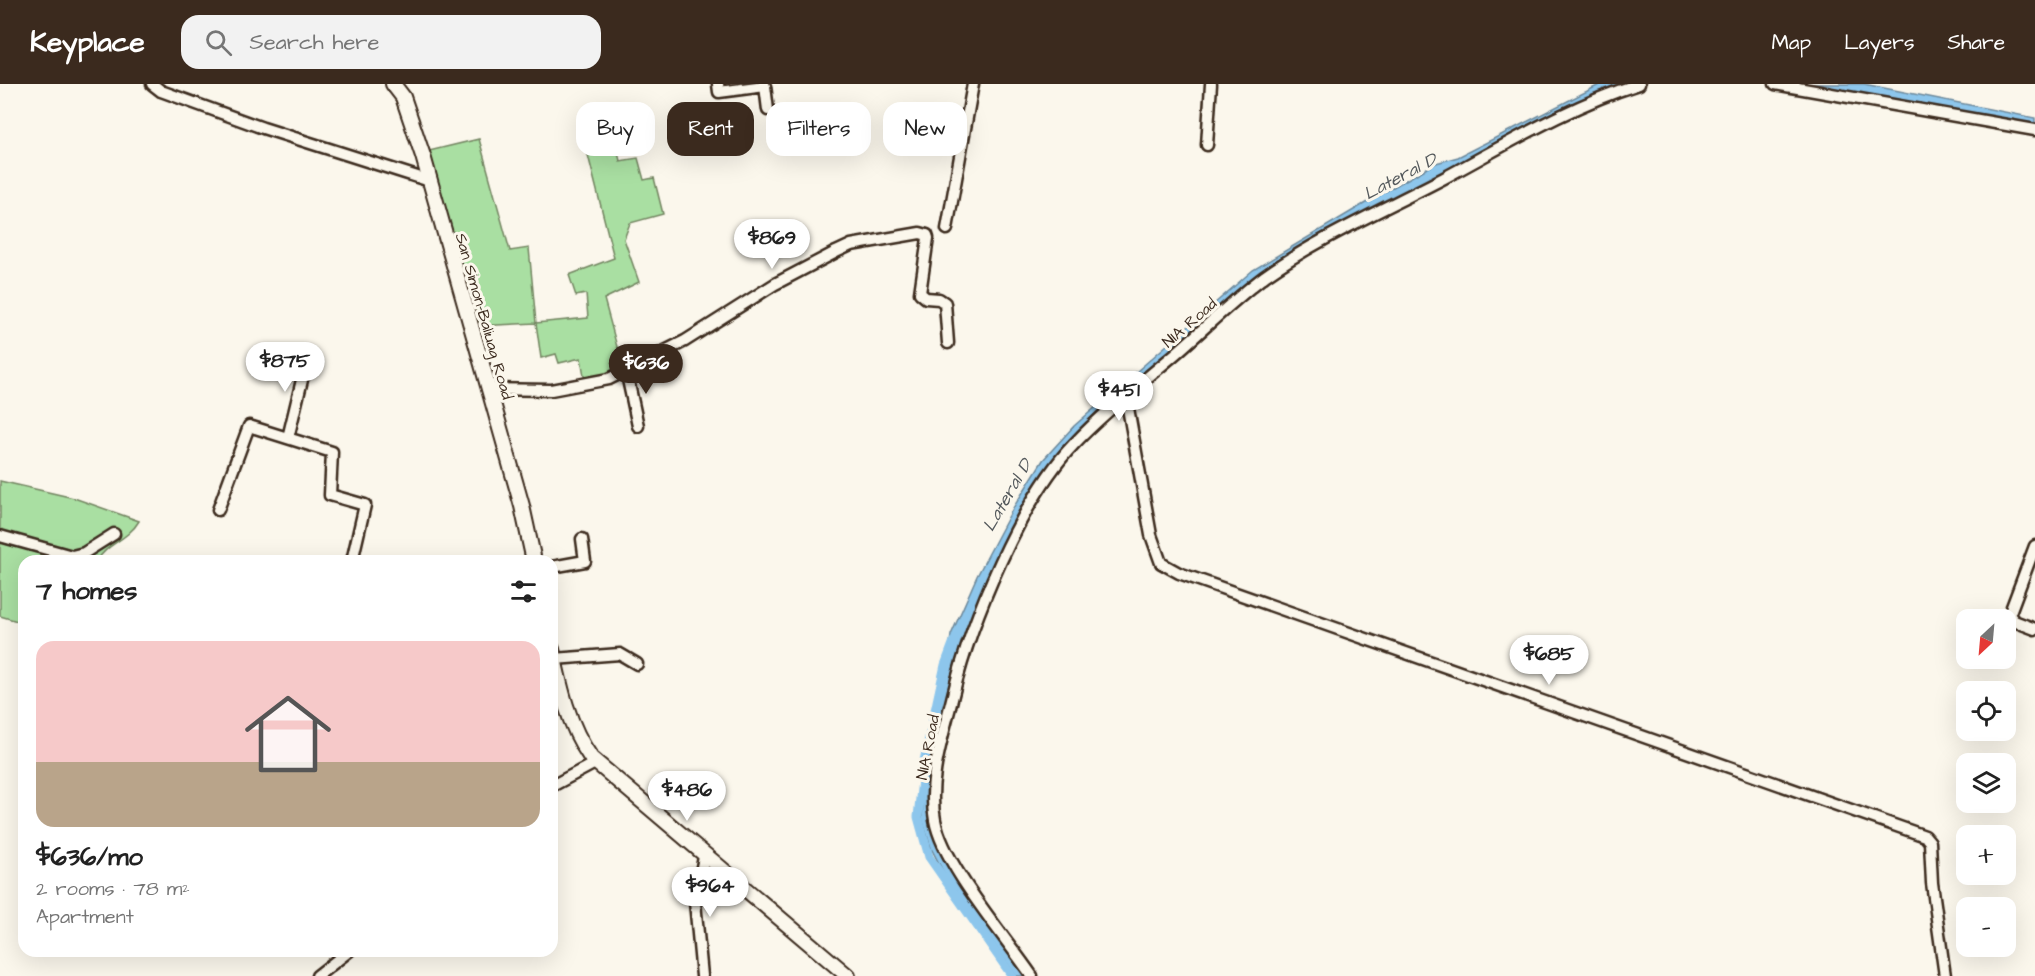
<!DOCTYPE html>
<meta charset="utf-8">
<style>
:root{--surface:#fff;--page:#f2f2f2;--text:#222;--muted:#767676;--accent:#3b2a1e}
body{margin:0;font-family:"Architects Daughter",sans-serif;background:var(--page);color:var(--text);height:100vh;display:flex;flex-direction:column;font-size:22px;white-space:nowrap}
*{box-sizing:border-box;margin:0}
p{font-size:20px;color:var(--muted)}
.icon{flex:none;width:33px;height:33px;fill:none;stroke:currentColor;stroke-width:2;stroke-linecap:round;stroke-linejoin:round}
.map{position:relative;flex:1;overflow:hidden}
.drawer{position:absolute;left:18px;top:471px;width:540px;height:402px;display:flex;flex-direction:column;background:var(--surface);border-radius:18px;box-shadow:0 6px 24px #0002}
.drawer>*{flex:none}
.hud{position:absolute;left:576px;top:18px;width:570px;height:54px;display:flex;gap:12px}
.needle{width:39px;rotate:206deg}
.buttons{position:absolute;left:1956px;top:525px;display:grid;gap:12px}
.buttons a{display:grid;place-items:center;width:60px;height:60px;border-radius:12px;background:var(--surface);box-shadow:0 6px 24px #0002;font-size:30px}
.price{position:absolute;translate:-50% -51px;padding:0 14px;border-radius:21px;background:#fff;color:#222;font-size:20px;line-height:39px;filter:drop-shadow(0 2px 3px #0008)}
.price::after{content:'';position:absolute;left:50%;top:36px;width:18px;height:14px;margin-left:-9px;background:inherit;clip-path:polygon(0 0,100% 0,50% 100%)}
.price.on{background:var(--accent);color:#fff}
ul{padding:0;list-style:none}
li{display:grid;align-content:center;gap:12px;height:318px;padding:0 18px}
li span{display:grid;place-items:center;height:186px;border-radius:18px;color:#555}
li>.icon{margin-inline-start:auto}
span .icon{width:108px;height:108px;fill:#fffc;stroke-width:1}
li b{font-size:26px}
h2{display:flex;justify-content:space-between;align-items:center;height:72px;padding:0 18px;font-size:26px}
.chip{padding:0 21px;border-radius:18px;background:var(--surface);box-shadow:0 6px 24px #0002;font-size:21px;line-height:54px}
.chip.on{background:var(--accent);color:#fff}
header{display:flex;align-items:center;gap:36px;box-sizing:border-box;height:84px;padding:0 30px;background:var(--accent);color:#fff}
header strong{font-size:28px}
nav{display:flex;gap:33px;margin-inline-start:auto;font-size:21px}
.search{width:420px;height:54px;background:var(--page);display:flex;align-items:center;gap:15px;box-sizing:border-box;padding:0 21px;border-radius:18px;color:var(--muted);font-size:22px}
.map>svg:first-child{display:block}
</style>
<header>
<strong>Keyplace</strong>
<div class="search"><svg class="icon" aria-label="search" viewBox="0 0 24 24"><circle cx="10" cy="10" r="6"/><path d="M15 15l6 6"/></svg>Search here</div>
<nav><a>Map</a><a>Layers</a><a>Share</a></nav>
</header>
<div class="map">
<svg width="2035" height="892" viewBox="0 0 2035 892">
<rect width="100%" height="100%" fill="#fbf7ec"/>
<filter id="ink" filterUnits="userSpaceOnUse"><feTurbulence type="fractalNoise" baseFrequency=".0167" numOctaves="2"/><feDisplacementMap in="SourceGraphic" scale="12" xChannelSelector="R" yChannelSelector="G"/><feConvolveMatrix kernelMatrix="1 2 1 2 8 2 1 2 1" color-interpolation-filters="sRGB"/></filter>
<g filter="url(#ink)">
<!-- green -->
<path fill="#a9dfa2" stroke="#728460" stroke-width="1.5" d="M614,52L620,77L638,74L644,96L654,94L663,130L630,139L624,155L639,198L604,215L617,263L635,269L638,277L608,293L585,298L581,274L559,279L556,270L541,274L536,239L476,242L429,67L479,55L510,167L529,164L536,239L588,234L586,210L576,212L569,191L614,174L585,59Z
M0,397L74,414L139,437C128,456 106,460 97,477H24V539L0,532V456L71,475L83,466L72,469L0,448Z"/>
<!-- water -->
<path fill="#8dc6ec" stroke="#6c889a" stroke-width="1.5" d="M1601,0H1629L1280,179L1068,361L1005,465L944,637L931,739L1028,892H1016L945,791L931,764L922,735L925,680L948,575L951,551L977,492L1013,424L1043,376L1074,342L1253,186L1379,111L1436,79L1458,73Z
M1803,0H1864L2035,34V44Z"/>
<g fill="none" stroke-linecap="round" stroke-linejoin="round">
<!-- canal -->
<path stroke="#8dc6ec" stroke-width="9" d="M954,557L945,581L924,677L918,733L929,773L1012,892"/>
<defs>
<path id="minor" d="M152,0L161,7L263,44L430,97
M718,0L719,8L765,2L768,26
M1775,0L2035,46
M1207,61L1211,0
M947,145L973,0
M626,286L638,342
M489,305L551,306L609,295L685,257L775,200L836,168L851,161L920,149L927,151L928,154L920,209L926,214L939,215L945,219L948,259
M1126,313L1151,451L1161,479L1179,489L1925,752L1930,758L1932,799L1945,892
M288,354L308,271
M218,426L249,342L332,368L330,411L365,421L352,477
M0,452L72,472L84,469L114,450
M2035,462L2009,531L2014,537L2035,545
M552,483L585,477L582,455
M554,575L620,570L637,580
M552,702L595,679
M317,892L349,867
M702,892L695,818L704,773
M1032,892C1005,852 943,781 935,736C927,696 944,649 953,611C971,537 1021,415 1074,360C1104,328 1140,300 1174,271C1204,245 1233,216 1265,192C1320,153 1385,125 1444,94C1507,60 1571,21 1639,0"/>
<path id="secondary" d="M393,0L403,13L423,72L522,422L534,477
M552,565C560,603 568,641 591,674L848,892"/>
</defs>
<!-- minor casing -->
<use href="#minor" stroke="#3b2a1e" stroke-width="15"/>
<!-- secondary casing -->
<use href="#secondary" stroke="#3b2a1e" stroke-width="18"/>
<!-- minor -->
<use href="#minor" stroke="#fbf7ec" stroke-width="10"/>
<!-- secondary -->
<use href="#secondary" stroke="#fbf7ec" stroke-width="14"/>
</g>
</g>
<g text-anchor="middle" stroke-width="6" stroke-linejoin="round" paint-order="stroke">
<!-- street labels -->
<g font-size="16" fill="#3b2a1e" stroke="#fbf7ec">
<text transform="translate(485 232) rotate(74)" y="6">San Simon-Baliuag Road</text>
<text transform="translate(1189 238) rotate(-41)" y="6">NIA Road</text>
<text transform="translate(927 663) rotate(-79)" y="6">NIA Road</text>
</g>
<!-- water labels -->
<g font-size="18" font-style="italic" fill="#54595c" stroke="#fbf7ec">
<text transform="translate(1400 92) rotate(-28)" y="6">Lateral D</text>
<text transform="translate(1007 411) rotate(-60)" y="6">Lateral D</text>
</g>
</g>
</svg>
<div class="buttons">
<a><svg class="needle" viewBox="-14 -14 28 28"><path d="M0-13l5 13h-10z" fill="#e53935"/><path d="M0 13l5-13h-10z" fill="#767676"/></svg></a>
<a><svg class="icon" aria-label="locate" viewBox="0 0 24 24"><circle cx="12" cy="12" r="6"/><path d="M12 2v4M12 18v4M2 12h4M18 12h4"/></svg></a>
<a><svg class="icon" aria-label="layers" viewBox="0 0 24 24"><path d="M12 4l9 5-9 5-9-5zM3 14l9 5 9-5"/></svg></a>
<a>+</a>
<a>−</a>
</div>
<b class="price" style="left:772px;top:186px">$869</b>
<b class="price" style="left:285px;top:309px">$875</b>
<b class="price on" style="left:646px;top:311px">$636</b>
<b class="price" style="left:1119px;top:338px">$451</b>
<b class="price" style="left:1549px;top:602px">$685</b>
<b class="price" style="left:687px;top:738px">$486</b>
<b class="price" style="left:710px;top:834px">$964</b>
<div class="hud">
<a class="chip">Buy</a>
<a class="chip on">Rent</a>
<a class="chip">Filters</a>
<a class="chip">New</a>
</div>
<section class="drawer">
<h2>7 homes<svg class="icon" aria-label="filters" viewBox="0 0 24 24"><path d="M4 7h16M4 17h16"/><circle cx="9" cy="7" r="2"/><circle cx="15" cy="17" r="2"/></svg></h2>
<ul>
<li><span style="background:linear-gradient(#f6c9c9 65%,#b9a48a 0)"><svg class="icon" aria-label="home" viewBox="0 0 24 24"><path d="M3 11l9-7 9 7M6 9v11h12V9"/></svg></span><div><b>$636/mo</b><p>2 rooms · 78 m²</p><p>Apartment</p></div></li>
</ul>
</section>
</div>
